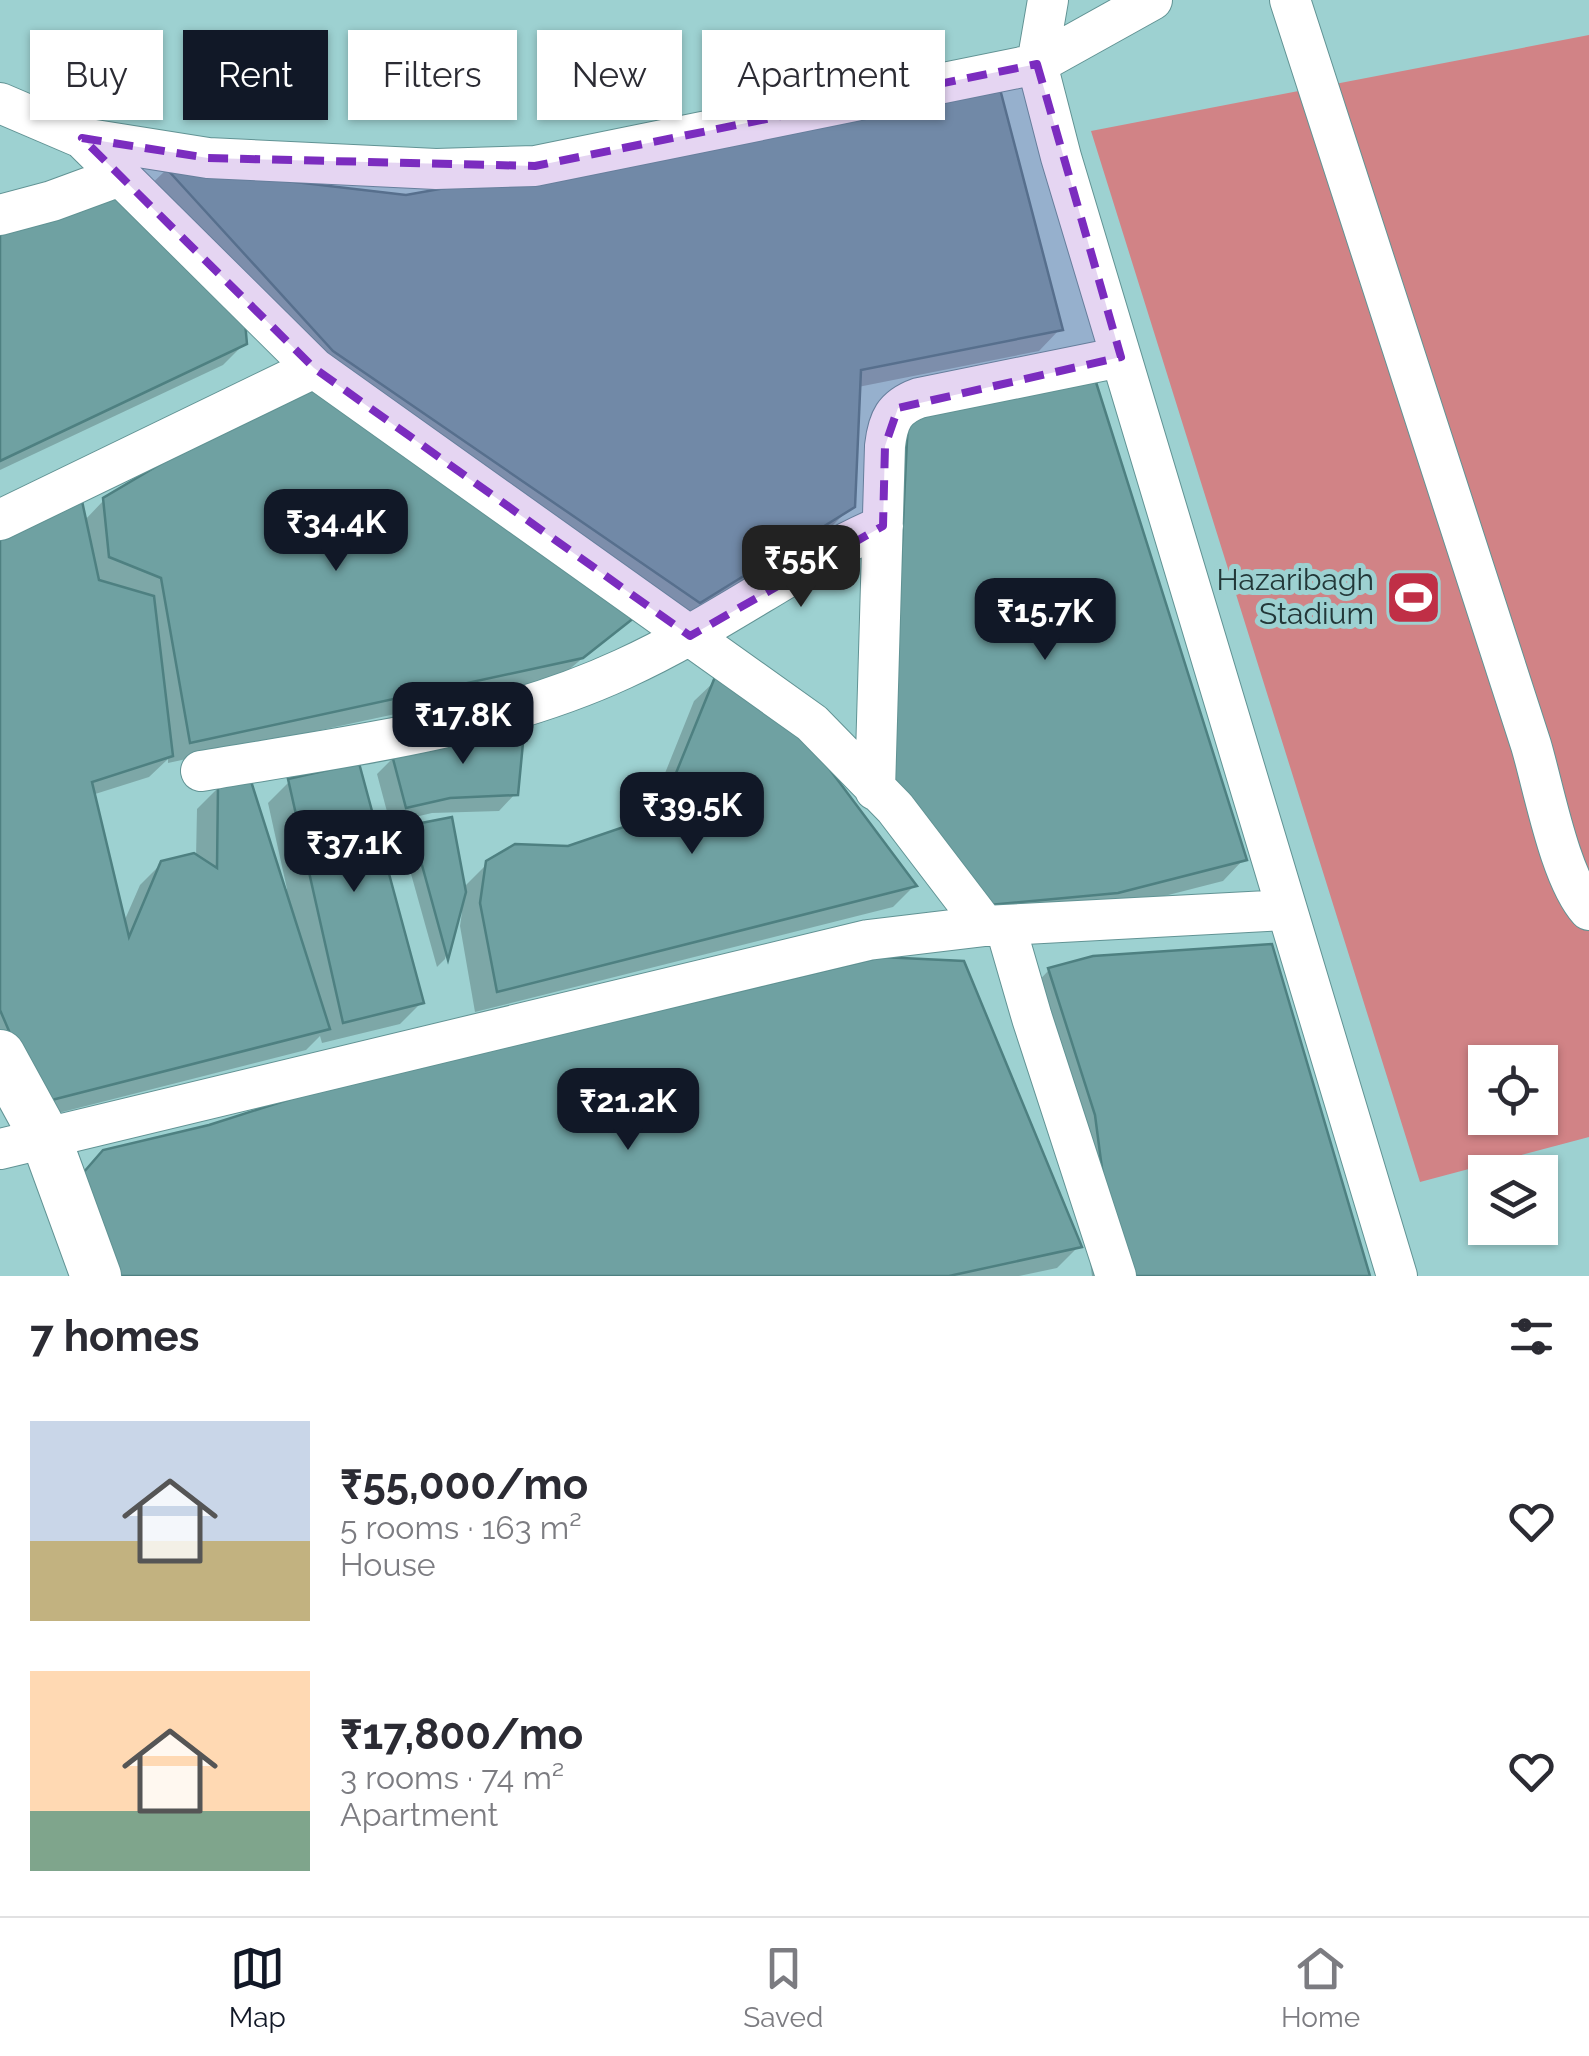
<!DOCTYPE html>
<meta charset="utf-8">
<style>
:root{--surface:#fff;--page:#f2f2f3;--text:#2b2b33;--muted:#7c7c81;--line:#e1e1e2;--accent:#111827}
body{margin:0;font-family:Raleway,sans-serif;background:var(--page);color:var(--text);height:100vh;display:flex;flex-direction:column;font-size:38px;white-space:nowrap}
*{box-sizing:border-box;margin:0}
p{font-size:32px;color:var(--muted)}
.icon{flex:none;width:55px;height:55px;fill:none;stroke:currentColor;stroke-width:2;stroke-linecap:round;stroke-linejoin:round}
.map{position:relative;height:1276px;overflow:hidden}
.panel{display:flex;flex-direction:column;background:var(--surface);flex:1}
.panel>*{flex:none}
.hud{position:absolute;left:30px;top:30px;width:1000px;height:90px;display:flex;gap:20px}
.controls{position:absolute;left:1468px;top:1045px;display:grid;gap:20px}
.controls a{display:grid;place-items:center;width:90px;height:90px;border-radius:0px;background:var(--surface);box-shadow:0 2px 8px #0004;font-size:50px}
.price{position:absolute;translate:-50% -85px;padding:0 22px;border-radius:20px;background:var(--accent);color:#fff;font-size:32px;line-height:65px;filter:drop-shadow(0 2px 5px #0008)}
.price::after{content:'';position:absolute;left:50%;top:60px;width:30px;height:22px;margin-left:-15px;background:inherit;clip-path:polygon(0 0,100% 0,50% 100%)}
.price.on{background:#222;color:#fff}
ul{padding:0;list-style:none}
li{display:flex;align-items:center;gap:30px;height:250px;padding:0 30px}
li span{display:grid;place-items:center;flex:none;width:280px;height:200px;border-radius:0px;color:#555}
li>.icon{margin-inline-start:auto}
span .icon{width:120px;height:120px;fill:#fffc;stroke-width:1}
li b{font-size:42px}
h2{display:flex;justify-content:space-between;align-items:center;height:120px;padding:0 30px;font-size:42px}
.tag{padding:0 35px;border-radius:0px;background:var(--surface);box-shadow:0 2px 8px #0004;font-size:35px;line-height:90px}
.tag.on{background:var(--accent);color:#fff}
.tab-bar{display:flex;justify-content:space-around;align-items:center;height:140px;border-top:2px solid var(--line);background:var(--surface);font-size:28px;color:var(--muted)}
.tab-bar a{display:grid;justify-items:center;gap:5px}
.tab-bar .on{color:var(--accent)}
.map>svg:first-child{display:block}
</style>
<div class="map">
<svg width="1589" height="1276" viewBox="0 0 1589 1276">
<rect width="100%" height="100%" fill="#9dd1d1"/>
<!-- green -->
<path fill="#d18386" fill-rule="evenodd" d="M1589,35V1137L1420,1182L1091,131ZM1485,1062H1540V1118H1485Z"/>
<!-- shadow -->
<path fill="#0003" d="M166,170L1060,329L1039,351L858,387L852,506L830,528L677,623L311,372L145,190Z
M0,222L245,343L223,365L0,470Z
M945,411L1244,859L1223,881L1094,914L967,925L887,444Z
M104,500L631,617L558,679L168,763V759L149,777L92,795L123,924L140,885L162,863L196,858L197,809L219,787L283,890L287,889L268,803L289,782L422,1002L400,1024L322,1043L320,1036L306,1050L19,1123L0,1079V537L84,521Z
M716,680L914,886L893,907L475,1012L460,926L462,912L458,911L445,959L437,967L401,838L412,828L463,888L488,863L568,848L645,823L694,701Z
M393,758L515,794L499,811L432,813L390,823L377,774Z
M1049,970L1367,1276H1092L1074,1138L1028,992Z
M1079,1246L1057,1268L1019,1276H84Z"/>
<!-- building -->
<path fill="#6fa1a2" stroke="#4e8081" stroke-width="2.5" d="M1000,89L1063,330L861,370L855,507L700,603L333,351L165,167L406,195Z
M114,185L244,311L247,344L0,461V219Z
M1095,379L1247,860L1118,893L989,905L899,794L891,766L908,420Z
M315,389L635,617L583,658L190,743L161,578L109,557L103,498L206,437Z
M82,501L99,580L154,596L173,756L92,782L129,937L161,861L194,853L217,868L218,785L250,778L330,1029L40,1103L0,1010V534Z
M715,677L807,739L917,886L497,992L480,903L486,861L515,844L568,846L659,815Z
M525,722L518,795L450,798L406,808L392,755Z
M359,763L424,1003L343,1023L288,779Z
M452,817L466,892L448,960L411,825Z
M1272,944L1370,1276H1116L1095,1115L1048,968L1093,956Z
M881,957L964,961L1082,1247L949,1276H113L77,1180L103,1150L209,1125L303,1095Z"/>
<g fill="none" stroke-linecap="round" stroke-linejoin="round">
<defs>
<path id="minor" d="M1048,0L1037,64L1061,157L1397,1276
M1290,0L1531,745C1544,789 1560,878 1589,910
M0,103L82,138L208,158L436,169L535,166L1037,64L1152,0
M82,138L314,368L812,723L895,808L985,926
M0,215L52,201L120,176
M0,520L314,368
M201,771C342,747 491,730 623,669C676,645 726,614 776,584C811,563 845,541 883,526
M875,790L885,446C888,420 894,407 919,398L1121,357
M1005,925L1032,1018L1116,1276
M0,1149L868,940L985,926L1285,910"/>
<path id="major" d="M0,1055L46,1139L96,1276"/>
</defs>
<!-- minor casing -->
<use href="#minor" stroke="#619394" stroke-width="42"/>
<!-- major casing -->
<use href="#major" stroke="#619394" stroke-width="52"/>
<!-- minor -->
<use href="#minor" stroke="#fff" stroke-width="40"/>
<!-- major -->
<use href="#major" stroke="#fff" stroke-width="50"/>
</g>
<!-- marked area -->
<path fill="#7b2cbf" fill-opacity="0.2" stroke="#7b2cbf" stroke-width="8" stroke-dasharray="20 12" stroke-linejoin="round" d="M1037,64L1121,357L898,408L885,446L883,526L690,636L314,368L82,138L208,158L535,166Z"/>
<!-- icons -->
<defs>
<symbol id="stadium-square" viewBox="-11 -11 22 22"><rect x="-9" y="-9" width="18" height="18" rx="4" fill="#c02f46" stroke="#9dd1d1"/><path d="M0-5a6.5 5 0 1 0 0 10a6.5 5 0 1 0 0-10ZM-3.5-1.8h7v3.6h-7Z" fill="#fff"/></symbol>
</defs>
<g fill-rule="evenodd">
<use href="#stadium-square" x="1382" y="566" width="63" height="63"/>
</g>
<g text-anchor="middle" stroke-width="10" stroke-linejoin="round" paint-order="stroke">
<!-- poi labels -->
<g font-size="30" fill="#223738" stroke="#9dd1d1" text-anchor="end">
<text x="1374" y="590">Hazaribagh<tspan x="1374" dy="34">Stadium</tspan></text>
</g>
</g>
</svg>
<div class="controls">
<a><svg class="icon" aria-label="locate" viewBox="0 0 24 24"><circle cx="12" cy="12" r="6"/><path d="M12 2v4M12 18v4M2 12h4M18 12h4"/></svg></a>
<a><svg class="icon" aria-label="layers" viewBox="0 0 24 24"><path d="M12 4l9 5-9 5-9-5zM3 14l9 5 9-5"/></svg></a>
</div>
<b class="price" style="left:336px;top:574px">₹34.4K</b>
<b class="price on" style="left:801px;top:610px">₹55K</b>
<b class="price" style="left:1045px;top:663px">₹15.7K</b>
<b class="price" style="left:463px;top:767px">₹17.8K</b>
<b class="price" style="left:692px;top:857px">₹39.5K</b>
<b class="price" style="left:354px;top:895px">₹37.1K</b>
<b class="price" style="left:628px;top:1153px">₹21.2K</b>
<div class="hud">
<a class="tag">Buy</a>
<a class="tag on">Rent</a>
<a class="tag">Filters</a>
<a class="tag">New</a>
<a class="tag">Apartment</a>
</div>
</div>
<section class="panel">
<h2>7 homes<svg class="icon" aria-label="filters" viewBox="0 0 24 24"><path d="M4 7h16M4 17h16"/><circle cx="9" cy="7" r="2"/><circle cx="15" cy="17" r="2"/></svg></h2>
<ul>
<li><span style="background:linear-gradient(#c9d6e8 60%,#c2b280 0)"><svg class="icon" aria-label="home" viewBox="0 0 24 24"><path d="M3 11l9-7 9 7M6 9v11h12V9"/></svg></span><div><b>₹55,000/mo</b><p>5 rooms · 163 m²</p><p>House</p></div><svg class="icon" aria-label="heart" viewBox="0 0 24 24"><path d="M12 20l-8-8c-3-5 5-10 8-4 3-6 11-1 8 4z"/></svg></li>
<li><span style="background:linear-gradient(#ffd9b3 70%,#7fa58c 0)"><svg class="icon" aria-label="home" viewBox="0 0 24 24"><path d="M3 11l9-7 9 7M6 9v11h12V9"/></svg></span><div><b>₹17,800/mo</b><p>3 rooms · 74 m²</p><p>Apartment</p></div><svg class="icon" aria-label="heart" viewBox="0 0 24 24"><path d="M12 20l-8-8c-3-5 5-10 8-4 3-6 11-1 8 4z"/></svg></li>
</ul>
</section>
<nav class="tab-bar">
<a class="on"><svg class="icon" aria-label="map" viewBox="0 0 24 24"><path d="M3 6l6-2 6 2 6-2v14l-6 2-6-2-6 2zM9 4v14M15 6v14"/></svg>Map</a>
<a><svg class="icon" aria-label="saved" viewBox="0 0 24 24"><path d="M7 4h10v16l-5-4-5 4z"/></svg>Saved</a>
<a><svg class="icon" aria-label="home" viewBox="0 0 24 24"><path d="M3 11l9-7 9 7M6 9v11h12V9"/></svg>Home</a>
</nav>
